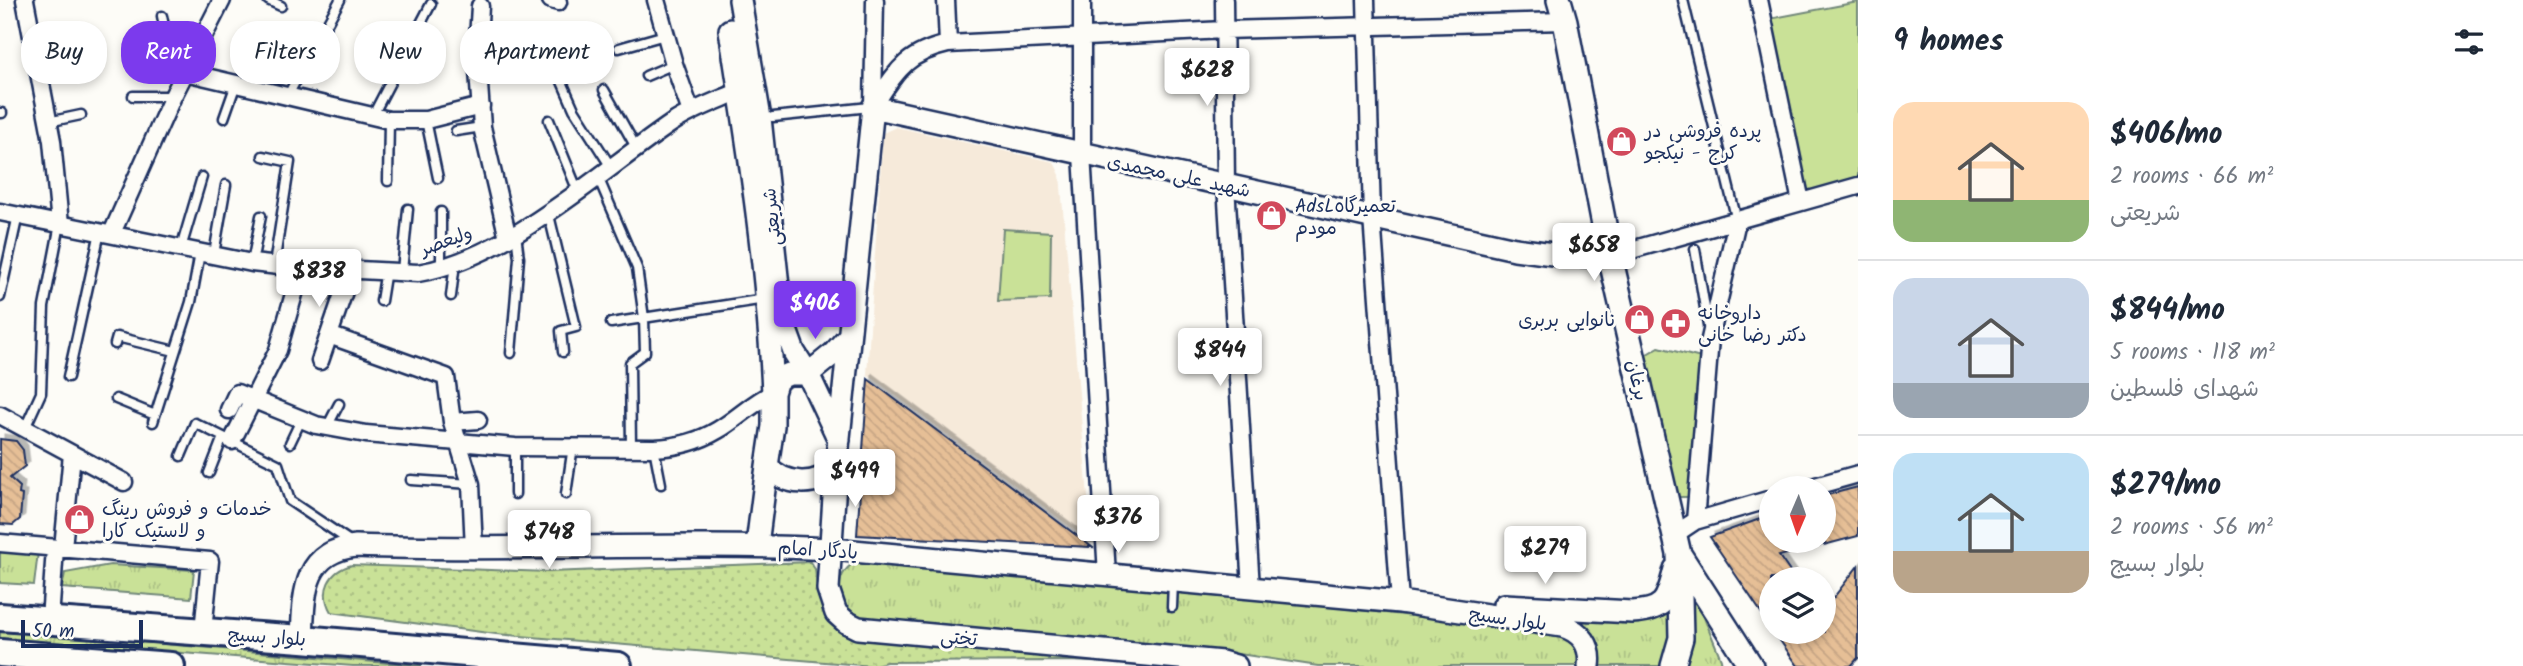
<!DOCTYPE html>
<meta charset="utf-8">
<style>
:root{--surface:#fff;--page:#f2f2f3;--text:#1f2937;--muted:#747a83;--line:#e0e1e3;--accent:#7c3aed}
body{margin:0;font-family:Kalam,"Playpen Sans Arabic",sans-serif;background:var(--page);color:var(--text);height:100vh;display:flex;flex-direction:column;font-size:26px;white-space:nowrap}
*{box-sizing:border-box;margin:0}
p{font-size:23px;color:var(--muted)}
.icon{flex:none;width:38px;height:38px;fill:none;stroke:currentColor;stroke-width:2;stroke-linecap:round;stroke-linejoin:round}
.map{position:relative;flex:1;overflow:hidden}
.drawer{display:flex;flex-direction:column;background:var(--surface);width:665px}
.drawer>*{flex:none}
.hud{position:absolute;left:21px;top:21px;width:665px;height:63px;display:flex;gap:14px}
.needle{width:46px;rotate:182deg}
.tools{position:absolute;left:1759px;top:476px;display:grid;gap:14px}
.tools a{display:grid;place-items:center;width:77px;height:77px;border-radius:50%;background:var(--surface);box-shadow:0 4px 10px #0003;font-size:35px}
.scale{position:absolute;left:21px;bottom:18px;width:122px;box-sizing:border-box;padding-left:7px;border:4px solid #1b2f5e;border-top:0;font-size:19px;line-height:24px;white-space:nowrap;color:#1b2f5e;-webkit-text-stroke:5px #fdfcf7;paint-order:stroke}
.price{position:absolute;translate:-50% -60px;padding:0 16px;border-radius:7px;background:#fff;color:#222;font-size:23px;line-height:46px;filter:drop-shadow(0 2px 4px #0008)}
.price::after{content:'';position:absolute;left:50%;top:42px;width:21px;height:16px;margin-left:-10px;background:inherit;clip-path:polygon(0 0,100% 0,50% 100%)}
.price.active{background:var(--accent);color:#fff}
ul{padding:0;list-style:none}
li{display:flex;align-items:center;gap:21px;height:175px;padding:0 35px}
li+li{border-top:2px solid var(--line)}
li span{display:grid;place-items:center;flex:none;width:196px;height:140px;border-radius:21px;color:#555}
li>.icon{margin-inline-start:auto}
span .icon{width:84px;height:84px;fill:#fffc;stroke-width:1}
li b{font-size:30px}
h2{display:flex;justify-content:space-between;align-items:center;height:84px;padding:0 35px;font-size:30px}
.chip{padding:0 24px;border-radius:28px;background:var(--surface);box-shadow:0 4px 10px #0003;font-size:24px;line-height:63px}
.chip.active{background:var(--accent);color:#fff}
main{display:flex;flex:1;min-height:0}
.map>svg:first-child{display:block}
</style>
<main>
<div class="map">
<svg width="1858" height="666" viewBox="0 0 1858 666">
<defs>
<pattern id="grass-tufts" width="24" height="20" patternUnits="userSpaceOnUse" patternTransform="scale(1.75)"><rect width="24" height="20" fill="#c9e197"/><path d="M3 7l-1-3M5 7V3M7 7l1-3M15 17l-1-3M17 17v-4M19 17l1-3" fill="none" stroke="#acc185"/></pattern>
<pattern id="garden-dots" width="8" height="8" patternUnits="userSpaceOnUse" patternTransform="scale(1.75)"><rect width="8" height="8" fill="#c9e197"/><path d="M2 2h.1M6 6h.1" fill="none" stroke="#acc185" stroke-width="1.8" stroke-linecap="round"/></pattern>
<pattern id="building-back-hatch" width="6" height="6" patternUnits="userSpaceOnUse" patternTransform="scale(1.75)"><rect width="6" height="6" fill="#e6bf96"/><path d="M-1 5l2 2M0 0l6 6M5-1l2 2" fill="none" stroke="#c5a484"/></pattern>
<filter id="shadow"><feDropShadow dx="4.5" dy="-4.5" stdDeviation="0" flood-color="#0004"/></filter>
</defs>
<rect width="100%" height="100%" fill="#fdfcf7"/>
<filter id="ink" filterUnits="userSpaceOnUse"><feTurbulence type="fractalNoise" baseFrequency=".0143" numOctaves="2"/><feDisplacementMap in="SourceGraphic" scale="14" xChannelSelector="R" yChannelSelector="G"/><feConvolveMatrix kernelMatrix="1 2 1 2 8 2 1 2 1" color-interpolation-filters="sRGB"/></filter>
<g filter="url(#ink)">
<!-- built -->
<path fill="#f6eada" d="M896,127L1054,162L1060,175L1092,543L867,374L883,133Z"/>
<!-- grass -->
<path fill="url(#grass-tufts)" stroke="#72887a" stroke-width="2" d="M0,548L38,552L34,585L0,583Z
M860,561L1296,603L1547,631L1575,640L1580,651V666H1318L1246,655L856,617C834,606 833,568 860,561Z
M110,565L194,570L191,598L62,588L65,573Z
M1693,590L1721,659L1722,666H1679L1690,639Z
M1670,614L1673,641L1664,666H1596L1560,618L1641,619Z
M0,630L422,666H353L0,639Z"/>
<!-- park -->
<path fill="#c9e197" stroke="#72887a" stroke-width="2" d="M1858,2V186L1801,202L1764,20Z
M1003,229L1051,232L1050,299L998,301Z
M1659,347L1701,358L1691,497H1678L1642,357Z"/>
<!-- garden -->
<path fill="url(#garden-dots)" stroke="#72887a" stroke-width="2" d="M810,562L815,569L818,596L826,616L1173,666L1070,661L886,662L872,666L496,634L331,612C319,591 329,571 352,565L549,572Z"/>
<!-- building -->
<path fill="url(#building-back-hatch)" stroke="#1b2f5e" stroke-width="2" filter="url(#shadow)" d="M868,379L1092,547L857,535Z
M0,439L16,441L23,450L25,466L10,478L20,487L19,494L22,495L20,519L13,525L0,524Z
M1858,487V536L1824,545V496Z
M1771,515V541H1820L1821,545L1779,556L1795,579H1771V627L1710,537Z
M1858,566V658L1851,666H1798L1774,632H1824V610Z"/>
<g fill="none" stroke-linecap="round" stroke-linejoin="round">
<defs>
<path id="service" d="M268,0L281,6
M1683,0L1737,221
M162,16L165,31L205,34
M619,48L665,35
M36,53L72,47
M559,75L574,109L611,167
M646,76L674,64
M604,90L637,149
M288,95L340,0
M133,96H173
M0,113H2
M373,115L431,4
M773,117L870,107
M224,118L236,84
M426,120L438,178
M549,120L579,194
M48,122L81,115
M456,131L482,127
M263,156L290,162L274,265
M598,177L637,268L644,318L645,352L630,363L631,448
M388,181L389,120
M548,211L576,327L561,331L563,352
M181,248L202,177
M1695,249L1708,326
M214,254L226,185
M252,263L261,216
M441,269V212
M402,271L408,209
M451,296L455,263
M0,297L18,215
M381,301L386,270
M611,323L765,299
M115,344L117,337L175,351
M511,353L519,258L516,234
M68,377L100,232
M116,399L155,415
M153,422L191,302L200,253
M327,427L339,404
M25,428L41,393L44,307L60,224
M290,443L301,420
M515,447V494
M654,448L661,484
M181,456L195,423L278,464L290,501L351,542
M209,473L223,437
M411,480L471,484
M566,494L573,446
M1172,607L1173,582"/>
<path id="minor" d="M25,0L52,141L60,224
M551,0L558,2
M656,0L674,64L691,112
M946,0L948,44
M1082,0V154L1107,575
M1224,0L1226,185L1251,588
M1366,0L1372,217L1400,602
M1759,0L1801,202
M480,6L477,56L482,127L508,238
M185,72L389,120H426L481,106
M873,107C897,71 904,54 948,44L1224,30L1565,21
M873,107L875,0
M0,212L252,263L279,266L418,273C508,258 597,174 672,123C693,109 717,101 740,91
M112,233L173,96L222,0
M1610,256L1858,186
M329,335L446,377L452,422L471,484L474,549
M320,361L352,268
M229,410L237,393L316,425L366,434L515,447L654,448C677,447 698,442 718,430C737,419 752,403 773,393
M0,415L124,482
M452,422L478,420
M232,441L278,350L302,266
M1808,488L1858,474
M1695,521L1710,339L1737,221
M1674,535L1695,521L1771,499
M0,543L210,561L203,631
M63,548L72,454
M50,620L55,548"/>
<path id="tertiary" d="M740,0L760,118L779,295L786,330L794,352L808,374L834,353L849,336
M730,30C749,150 768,272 773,393
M839,440L808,374H789L778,379L776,383L773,393V426L767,466C785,486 817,488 836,467L873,107L1515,249L1560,255L1610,256
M836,467L828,589L836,613L846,622L858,628L1222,662L1236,666
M757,545L767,466
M1504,605L1632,612C1667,610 1667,599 1675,569
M302,639C304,595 302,552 356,546C515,552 674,541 832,549L1400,602L1562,626C1581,631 1592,646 1589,666"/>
<path id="secondary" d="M1559,0L1565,21L1610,256L1679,554L1681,638L1673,666
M1679,554L1751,666"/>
<path id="primary" d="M0,617L302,639L618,666
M0,653L171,666"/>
</defs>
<!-- service casing -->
<use href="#service" stroke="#1b2f5e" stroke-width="13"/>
<!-- minor casing -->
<use href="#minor" stroke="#1b2f5e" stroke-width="21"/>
<!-- tertiary casing -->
<use href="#tertiary" stroke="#1b2f5e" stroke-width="26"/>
<!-- secondary casing -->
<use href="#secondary" stroke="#1b2f5e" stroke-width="28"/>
<!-- primary casing -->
<use href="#primary" stroke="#1b2f5e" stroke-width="32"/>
<!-- service -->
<use href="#service" stroke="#fdfcf7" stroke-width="8"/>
<!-- minor -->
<use href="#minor" stroke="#fdfcf7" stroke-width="16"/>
<!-- tertiary -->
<use href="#tertiary" stroke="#fdfcf7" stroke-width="21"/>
<!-- secondary -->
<use href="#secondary" stroke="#fdfcf7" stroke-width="23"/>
<!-- primary -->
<use href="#primary" stroke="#fdfcf7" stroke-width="26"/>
</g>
</g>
<!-- icons -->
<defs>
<symbol id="shop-disc" viewBox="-11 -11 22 22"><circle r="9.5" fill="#d1495b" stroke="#fdfcf7"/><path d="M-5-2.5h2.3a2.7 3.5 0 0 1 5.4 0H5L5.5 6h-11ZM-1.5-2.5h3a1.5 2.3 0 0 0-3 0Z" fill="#fff"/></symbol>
<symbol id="pharmacy-disc" viewBox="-11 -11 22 22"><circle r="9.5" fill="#d1495b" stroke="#fdfcf7"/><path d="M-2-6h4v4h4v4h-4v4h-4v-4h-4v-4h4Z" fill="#fff"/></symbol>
</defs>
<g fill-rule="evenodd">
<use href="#shop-disc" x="1604" y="124" width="35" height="35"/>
<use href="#shop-disc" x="1254" y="198" width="35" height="35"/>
<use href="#shop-disc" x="1622" y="302" width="35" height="35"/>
<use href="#pharmacy-disc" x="1658" y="306" width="35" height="35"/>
<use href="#shop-disc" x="62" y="502" width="35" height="35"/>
</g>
<g text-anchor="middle" stroke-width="6" stroke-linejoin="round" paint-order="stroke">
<!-- poi labels -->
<g font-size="19" fill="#1b2f5e" stroke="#fdfcf7" text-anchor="start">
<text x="1645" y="137">پرده فروشی در<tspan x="1645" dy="22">کرج - نیکجو</tspan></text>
<text x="1295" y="212">AdsLتعمیرگاه<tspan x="1295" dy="22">مودم</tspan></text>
<text x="1698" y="319">داروخانه<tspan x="1698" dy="22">دکتر رضا خانی</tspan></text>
<text x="1616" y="326" text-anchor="end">نانوایی بربری</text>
<text x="102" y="515">خدمات و فروش رینگ<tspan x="102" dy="22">و لاستیک کارا</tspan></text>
</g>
<!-- street labels -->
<g font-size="19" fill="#1b2f5e" stroke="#fdfcf7">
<text transform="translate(1179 175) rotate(12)" y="7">شهید علی محمدی</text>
<text transform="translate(771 217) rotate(-96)" y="7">شریعتی</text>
<text transform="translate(446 240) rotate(-20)" y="7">ولیعصر</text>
<text transform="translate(1638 380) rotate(77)" y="7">برغان</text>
<text transform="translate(818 549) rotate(4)" y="7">یادگار امام</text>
<text transform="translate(1508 618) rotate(8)" y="7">بلوار بسیج</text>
<text transform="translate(267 636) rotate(4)" y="7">بلوار بسیج</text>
<text transform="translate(959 637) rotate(5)" y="7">تختی</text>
</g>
</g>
</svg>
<div class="tools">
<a><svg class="needle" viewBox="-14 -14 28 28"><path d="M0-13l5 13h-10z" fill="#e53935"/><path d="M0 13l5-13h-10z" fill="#747a83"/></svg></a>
<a><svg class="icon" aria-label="layers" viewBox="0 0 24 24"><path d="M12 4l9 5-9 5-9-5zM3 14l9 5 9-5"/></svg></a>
</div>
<div class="scale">50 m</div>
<b class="price" style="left:1207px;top:108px">$628</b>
<b class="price" style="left:1594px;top:283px">$658</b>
<b class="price" style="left:319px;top:309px">$838</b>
<b class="price active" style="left:815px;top:341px">$406</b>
<b class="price" style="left:1220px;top:388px">$844</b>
<b class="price" style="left:855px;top:509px">$499</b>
<b class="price" style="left:1118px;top:555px">$376</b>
<b class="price" style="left:549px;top:570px">$748</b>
<b class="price" style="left:1545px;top:586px">$279</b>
<div class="hud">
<a class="chip">Buy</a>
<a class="chip active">Rent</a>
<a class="chip">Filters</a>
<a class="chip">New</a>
<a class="chip">Apartment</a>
</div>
</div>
<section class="drawer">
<h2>9 homes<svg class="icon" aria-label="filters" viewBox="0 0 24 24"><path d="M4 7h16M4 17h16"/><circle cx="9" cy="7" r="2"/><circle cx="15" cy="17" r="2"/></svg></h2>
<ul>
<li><span style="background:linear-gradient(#ffd9b3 70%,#8fb573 0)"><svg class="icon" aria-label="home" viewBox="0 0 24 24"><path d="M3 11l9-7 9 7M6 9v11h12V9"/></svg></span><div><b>$406/mo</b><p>2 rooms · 66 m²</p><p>شریعتی</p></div></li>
<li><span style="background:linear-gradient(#c9d6e8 75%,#9aa5b1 0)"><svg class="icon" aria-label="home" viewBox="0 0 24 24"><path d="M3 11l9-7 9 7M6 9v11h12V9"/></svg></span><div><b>$844/mo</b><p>5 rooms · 118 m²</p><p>شهدای فلسطین</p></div></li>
<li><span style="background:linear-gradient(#bfe0f5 70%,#b9a48a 0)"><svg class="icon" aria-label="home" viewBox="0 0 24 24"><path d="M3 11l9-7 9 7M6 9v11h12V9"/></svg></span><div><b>$279/mo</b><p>2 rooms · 56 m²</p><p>بلوار بسیج</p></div></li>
</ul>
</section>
</main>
